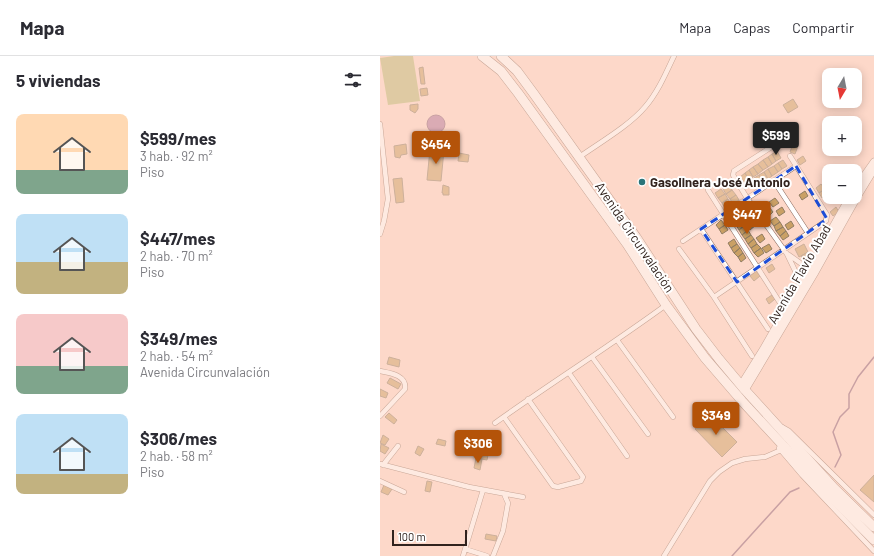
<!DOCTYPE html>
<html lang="es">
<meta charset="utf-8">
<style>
:root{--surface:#fff;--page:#f7f7f7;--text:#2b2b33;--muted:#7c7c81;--line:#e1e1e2;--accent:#b45309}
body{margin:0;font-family:Barlow,sans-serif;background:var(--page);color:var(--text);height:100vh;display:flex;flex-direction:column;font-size:15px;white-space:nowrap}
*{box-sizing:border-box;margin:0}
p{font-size:13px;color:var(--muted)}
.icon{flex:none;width:22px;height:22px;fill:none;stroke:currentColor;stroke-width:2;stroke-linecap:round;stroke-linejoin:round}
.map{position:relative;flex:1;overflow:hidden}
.panel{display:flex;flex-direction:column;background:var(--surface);width:380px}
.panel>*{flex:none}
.needle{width:26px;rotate:190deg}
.buttons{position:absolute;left:442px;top:12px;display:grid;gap:8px}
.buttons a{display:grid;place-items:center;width:40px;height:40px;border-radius:8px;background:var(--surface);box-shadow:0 2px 10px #0003;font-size:20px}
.scale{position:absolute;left:12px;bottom:10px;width:75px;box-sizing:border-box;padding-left:4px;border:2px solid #31231e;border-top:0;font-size:11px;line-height:14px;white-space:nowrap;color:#31231e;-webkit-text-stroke:3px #fff;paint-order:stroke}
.price{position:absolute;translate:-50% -34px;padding:0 9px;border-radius:4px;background:var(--accent);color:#fff;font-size:13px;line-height:26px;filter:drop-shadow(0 1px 2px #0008)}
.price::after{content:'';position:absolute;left:50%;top:24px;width:12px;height:9px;margin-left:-6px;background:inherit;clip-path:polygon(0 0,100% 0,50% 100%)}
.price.on{background:#222;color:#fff}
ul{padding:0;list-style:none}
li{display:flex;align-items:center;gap:12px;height:100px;padding:0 16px}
li span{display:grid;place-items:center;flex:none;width:112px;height:80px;border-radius:8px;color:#555}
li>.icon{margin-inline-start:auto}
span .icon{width:48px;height:48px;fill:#fffc;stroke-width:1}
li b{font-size:17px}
h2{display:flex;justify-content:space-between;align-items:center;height:48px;padding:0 16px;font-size:17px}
header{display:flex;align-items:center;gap:24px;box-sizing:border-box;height:56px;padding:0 20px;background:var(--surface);border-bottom:1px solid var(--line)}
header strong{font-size:19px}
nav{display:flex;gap:22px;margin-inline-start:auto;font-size:14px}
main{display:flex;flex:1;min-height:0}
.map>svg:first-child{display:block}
</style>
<header>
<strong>Mapa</strong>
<nav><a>Mapa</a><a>Capas</a><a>Compartir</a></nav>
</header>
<main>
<section class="panel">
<h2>5 viviendas<svg class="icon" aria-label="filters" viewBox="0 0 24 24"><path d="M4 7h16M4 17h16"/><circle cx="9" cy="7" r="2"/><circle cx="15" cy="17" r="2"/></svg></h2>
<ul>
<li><span style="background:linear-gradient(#ffd9b3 70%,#7fa58c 0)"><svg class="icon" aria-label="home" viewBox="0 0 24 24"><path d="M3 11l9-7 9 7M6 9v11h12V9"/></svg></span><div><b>$599/mes</b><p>3 hab. · 92 m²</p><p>Piso</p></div></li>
<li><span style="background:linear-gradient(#bfe0f5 60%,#c2b280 0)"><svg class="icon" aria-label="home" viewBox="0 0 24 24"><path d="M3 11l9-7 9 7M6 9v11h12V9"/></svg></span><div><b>$447/mes</b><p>2 hab. · 70 m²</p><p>Piso</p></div></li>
<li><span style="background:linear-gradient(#f6c9c9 65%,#7fa58c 0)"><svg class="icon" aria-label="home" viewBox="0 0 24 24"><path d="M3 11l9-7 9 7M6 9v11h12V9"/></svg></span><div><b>$349/mes</b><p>2 hab. · 54 m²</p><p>Avenida Circunvalación</p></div></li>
<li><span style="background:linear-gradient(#bfe0f5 75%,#c2b280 0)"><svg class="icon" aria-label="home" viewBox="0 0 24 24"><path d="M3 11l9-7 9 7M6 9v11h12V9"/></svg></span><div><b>$306/mes</b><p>2 hab. · 58 m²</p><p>Piso</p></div></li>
</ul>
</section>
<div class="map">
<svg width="494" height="500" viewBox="0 0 494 500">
<rect width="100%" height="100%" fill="#fdd8c9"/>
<!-- green -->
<path fill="#bbb976" d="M14,0H33L40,45L8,49L0,2Z"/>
<!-- water -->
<path fill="#af749b" stroke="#895c76" d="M47 68a9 9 0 1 1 18 0a9 9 0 1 1-18 0Z"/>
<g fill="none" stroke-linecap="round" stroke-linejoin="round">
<!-- stream -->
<path stroke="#895c76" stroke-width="1.5" d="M455,411L461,399L453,376L460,361L469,352V338L478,321L494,301
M352,500L410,436L419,432"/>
</g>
<!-- building -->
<path fill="#caa065" stroke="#927e63" d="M43,11L45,28H41L39,12Z
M47,32L48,39L41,40L40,33Z
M413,43L418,51L408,57L403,49Z
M38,48V53L35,57L30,54V49Z
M70,82L76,89L70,94L64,87Z
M26,88L27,98L21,99L20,102L15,101L14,90Z
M413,88L418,90L415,98L410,96Z
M50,93L64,94L61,125L47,124Z
M397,95L401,102L396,105L392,98Z
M79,97L89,99L88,106L78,105Z
M392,98L396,105L392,108L388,101Z
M423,100L426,105L420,109L417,104Z
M388,101L392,108L388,111L383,104Z
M383,104L388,111L383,114L378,108Z
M403,104L407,110L402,113L398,107Z
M398,107L402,113L398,116L394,110Z
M378,108L383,114L378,118L373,111Z
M394,110L398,116L392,120L388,113Z
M373,111L378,118L373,121L369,114Z
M388,113L392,120L388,123L384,116Z
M369,114L373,121L369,124L365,117Z
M384,116L388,123L383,126L379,119Z
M365,117L369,124L365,127L360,121Z
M379,119L383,126L379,129L374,122Z
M22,122L24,146L16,147L13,123Z
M374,122L379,129L374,132L370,126Z
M346,124L349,128L343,133L340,128Z
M349,128L352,134L346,138L343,133Z
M441,128L445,133L439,137L436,132Z
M63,129L69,131V139H63V137H62Z
M341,133L345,138L338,142L335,137Z
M445,133L448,137L442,142L439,137Z
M352,134L356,139L350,143L346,138Z
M425,135L428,140L422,144L419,139Z
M345,138L348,143L342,147L338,142Z
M356,139L359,144L353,148L350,143Z
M395,142L399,147L393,151L389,146Z
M348,143L351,148L345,152L342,147Z
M364,150L367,155L361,159L357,155Z
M402,151L405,156L399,160L396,155Z
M456,151L459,156L453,160L450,156Z
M390,152L393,156L388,161L384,156Z
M367,155L370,160L364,164L361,159Z
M396,161L400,166L394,170L390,165Z
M341,164L345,169L339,173L336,169Z
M361,165L365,169L359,174L356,169Z
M373,165L376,169L370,174L367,169Z
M411,165L414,170L408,174L405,169Z
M400,166L403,171L396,175L394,170Z
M345,169L348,174L342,178L339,173Z
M365,169L368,174L362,179L359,174Z
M403,171L406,175L400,180L396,175Z
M368,174L371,179L365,183L362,179Z
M406,175L409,180L403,184L400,180Z
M382,178L385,183L380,187L376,182Z
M371,179L374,183L368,188L365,183Z
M354,183L357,188L351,192L348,187Z
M374,183L377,188L371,192L368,188Z
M357,188L360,192L354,197L351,192Z
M377,188L381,192L374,197L371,192Z
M389,188L392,193L386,197L382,192Z
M424,188L428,196L419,201L415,193Z
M360,192L363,197L358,201L354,197Z
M381,192L384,197L378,201L374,197Z
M428,196L431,201L424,205L421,200Z
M363,197L366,202L361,206L358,201Z
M392,208L395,213L389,217L386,212Z
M376,215L380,220L374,225L370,220Z
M392,239L395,243L389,248L386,243Z
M9,301L20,304L19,311L7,308Z
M10,322L21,328L18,333L7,327Z
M0,333L8,337L6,342L0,340Z
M9,357L17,364L14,368L5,361Z
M330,359L357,386L342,401L315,373Z
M3,379L9,383L5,389L0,387Z
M58,383L66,385L65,390L56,388Z
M1,388L9,392L5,398L0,395Z
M38,390L44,393L40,400L35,397Z
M97,397L108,399L107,404L96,402Z
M96,402L102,403L100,414L94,412Z
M494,419V446L480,434Z
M47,425L52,426L50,436L45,435Z
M4,429L12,433L8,439L1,436Z
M106,478L117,480L116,485L105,483Z"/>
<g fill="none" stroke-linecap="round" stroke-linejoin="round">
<defs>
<path id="street" d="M0,68L8,143L4,165L0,178
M396,88L354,115L353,119L367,142L407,198L421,227
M198,102C219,87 249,70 265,51C278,36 286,17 294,0
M394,125L428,177
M328,134L402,250
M321,173L388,273
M303,185L416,110
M299,193L334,241L372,300
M409,199L430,214
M334,241L446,165L447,159L410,100
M237,284L293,361
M212,301L268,378
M0,315C10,317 27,319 25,333L0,360
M189,317L247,400
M124,361L173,430L178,431L201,425L203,421L148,343
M115,367C171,327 230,290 286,249
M402,371L409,375L494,459
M399,392L422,419L494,495
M0,408L89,431L143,441
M3,409L18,390
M0,425L24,436
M85,493L107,500
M83,500L103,434
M113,500L123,475L128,447L124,438
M284,500L330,425L339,416L352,407L365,403L385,401L401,394"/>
<path id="secondary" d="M475,133L494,106
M361,329L384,292L470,141
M365,334L434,218L477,141L494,113"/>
<path id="highway" d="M102,0L121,15L138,37L247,188L286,249L325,302L362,345L446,436L494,484
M121,0L137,15L154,38L256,181L316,273L339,303L365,334L454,432L494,471"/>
</defs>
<!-- street casing -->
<use href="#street" stroke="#8a6a5d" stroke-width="5.5"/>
<!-- secondary casing -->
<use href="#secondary" stroke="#8a6a5d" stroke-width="8"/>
<!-- highway casing -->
<use href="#highway" stroke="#8a6a5d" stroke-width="10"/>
<!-- street -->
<use href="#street" stroke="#fff" stroke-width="4.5"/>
<!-- secondary -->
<use href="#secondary" stroke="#fff" stroke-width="7"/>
<!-- highway -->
<use href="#highway" stroke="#fff" stroke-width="9"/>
</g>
<!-- marked area -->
<path d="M0 0H494V500H0ZM416,110L447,163L357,226L321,173Z" fill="#fdd8c9" fill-opacity=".55" fill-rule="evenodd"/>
<path fill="none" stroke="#1d4ed8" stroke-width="3" stroke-dasharray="8 5" stroke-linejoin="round" d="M416,110L447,163L357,226L321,173Z"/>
<!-- markers -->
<circle fill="#2a7479" stroke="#fff" stroke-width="1.5" cx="262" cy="126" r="4"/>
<g text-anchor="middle" stroke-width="4" stroke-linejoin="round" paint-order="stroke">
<!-- poi labels -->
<g font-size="13" font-weight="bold" fill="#31231e" stroke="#fff" text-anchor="start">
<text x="270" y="131">Gasolinera José Antonio</text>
</g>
<!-- street labels -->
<g font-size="13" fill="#31231e" stroke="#fff">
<text transform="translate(255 181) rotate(56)" y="5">Avenida Circunvalación</text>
<text transform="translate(419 218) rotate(-60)" y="5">Avenida Flavio Abad</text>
</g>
</g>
</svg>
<div class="buttons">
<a><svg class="needle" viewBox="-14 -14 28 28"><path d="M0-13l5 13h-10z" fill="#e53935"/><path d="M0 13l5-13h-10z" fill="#7c7c81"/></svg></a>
<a>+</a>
<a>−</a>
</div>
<div class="scale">100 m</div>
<b class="price on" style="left:396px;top:100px">$599</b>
<b class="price" style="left:56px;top:109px">$454</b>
<b class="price" style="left:367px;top:179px">$447</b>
<b class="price" style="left:336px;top:380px">$349</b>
<b class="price" style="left:98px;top:408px">$306</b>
</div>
</main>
